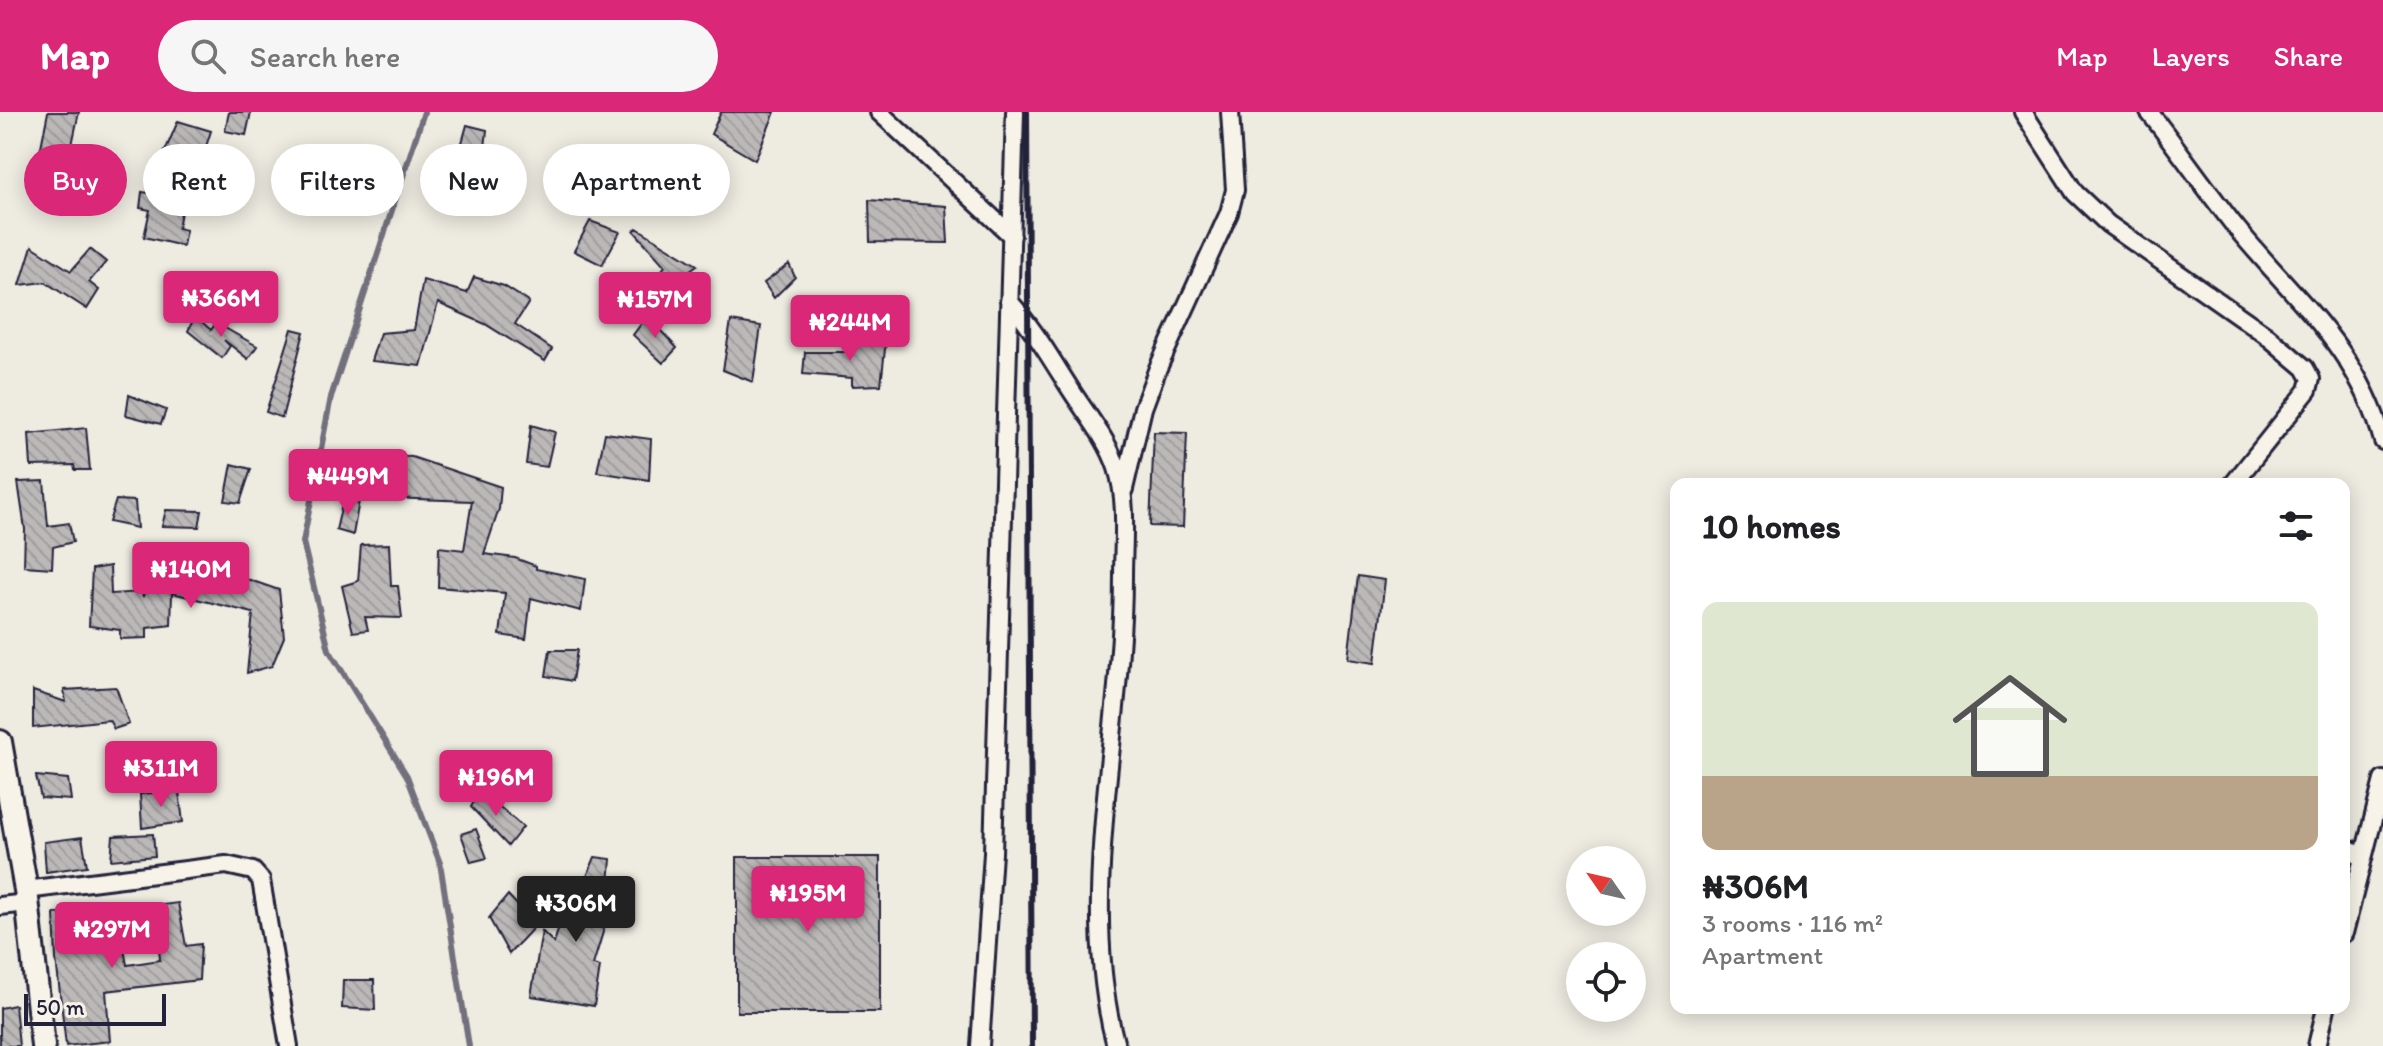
<!DOCTYPE html>
<meta charset="utf-8">
<style>
:root{--surface:#fff;--page:#f6f6f6;--text:#202124;--muted:#757577;--line:#e0e0e0;--accent:#db2777}
body{margin:0;font-family:Itim,sans-serif;background:var(--page);color:var(--text);height:100vh;display:flex;flex-direction:column;font-size:30px;white-space:nowrap}
*{box-sizing:border-box;margin:0}
p{font-size:26px;color:var(--muted)}
.icon{flex:none;width:44px;height:44px;fill:none;stroke:currentColor;stroke-width:2;stroke-linecap:round;stroke-linejoin:round}
.map{position:relative;flex:1;overflow:hidden}
.drawer{position:absolute;left:1670px;top:366px;width:680px;height:536px;display:flex;flex-direction:column;background:var(--surface);border-radius:16px;box-shadow:0 4px 20px #0003}
.drawer>*{flex:none}
.hud{position:absolute;left:24px;top:32px;width:760px;height:72px;display:flex;gap:16px}
.needle{width:52px;rotate:304deg}
.fabs{position:absolute;left:1566px;top:734px;display:grid;gap:16px}
.fabs a{display:grid;place-items:center;width:80px;height:80px;border-radius:50%;background:var(--surface);box-shadow:0 4px 20px #0003;font-size:40px}
.scale{position:absolute;left:24px;bottom:20px;width:142px;box-sizing:border-box;padding-left:8px;border:4px solid #22223b;border-top:0;font-size:22px;line-height:28px;white-space:nowrap;color:#22223b;-webkit-text-stroke:6px #f7f3e8;paint-order:stroke}
.price{position:absolute;translate:-50% -68px;padding:0 18px;border-radius:8px;background:var(--accent);color:#fff;font-size:26px;line-height:52px;filter:drop-shadow(0 2px 4px #0008)}
.price::after{content:'';position:absolute;left:50%;top:48px;width:24px;height:18px;margin-left:-12px;background:inherit;clip-path:polygon(0 0,100% 0,50% 100%)}
.price.current{background:#222;color:#fff}
ul{padding:0;list-style:none}
li{display:grid;align-content:center;gap:16px;height:424px;padding:0 32px}
li+li{border-top:2px solid var(--line)}
li span{display:grid;place-items:center;height:248px;border-radius:16px;color:#555}
li>.icon{margin-inline-start:auto}
span .icon{width:144px;height:144px;fill:#fffc;stroke-width:1}
li b{font-size:34px}
h2{display:flex;justify-content:space-between;align-items:center;height:96px;padding:0 32px;font-size:34px}
.chip{padding:0 28px;border-radius:36px;background:var(--surface);box-shadow:0 4px 20px #0003;font-size:28px;line-height:72px}
.chip.current{background:var(--accent);color:#fff}
header{display:flex;align-items:center;gap:48px;box-sizing:border-box;height:112px;padding:0 40px;background:var(--accent);color:#fff}
header strong{font-size:38px}
nav{display:flex;gap:44px;margin-inline-start:auto;font-size:28px}
.search{width:560px;height:72px;background:var(--page);display:flex;align-items:center;gap:20px;box-sizing:border-box;padding:0 28px;border-radius:44px;color:var(--muted);font-size:30px}
.map>svg:first-child{display:block}
</style>
<header>
<strong>Map</strong>
<div class="search"><svg class="icon" aria-label="search" viewBox="0 0 24 24"><circle cx="10" cy="10" r="6"/><path d="M15 15l6 6"/></svg>Search here</div>
<nav><a>Map</a><a>Layers</a><a>Share</a></nav>
</header>
<div class="map">
<svg width="2383" height="934" viewBox="0 0 2383 934">
<defs>
<pattern id="building-back-hatch" width="6" height="6" patternUnits="userSpaceOnUse" patternTransform="scale(2)"><rect width="6" height="6" fill="#bbb8b7"/><path d="M-1 5l2 2M0 0l6 6M5-1l2 2" fill="none" stroke="#a09e9e"/></pattern>
</defs>
<rect width="100%" height="100%" fill="#eeebe1"/>
<filter id="ink" filterUnits="userSpaceOnUse"><feTurbulence type="fractalNoise" baseFrequency=".0125" numOctaves="2"/><feDisplacementMap in="SourceGraphic" scale="16" xChannelSelector="R" yChannelSelector="G"/><feConvolveMatrix kernelMatrix="1 2 1 2 8 2 1 2 1" color-interpolation-filters="sRGB"/></filter>
<g filter="url(#ink)">
<g fill="none" stroke-linecap="round" stroke-linejoin="round">
<!-- stream -->
<path stroke="#716f7b" stroke-width="6" d="M424,0L331,285L303,430L329,538L407,664L440,751L469,934"/>
</g>
<!-- building -->
<path fill="url(#building-back-hatch)" stroke="#22223b" stroke-width="2" d="M48,0H79L69,47L112,58L108,81L73,75L72,83L46,78L53,42L40,40Z
M229,0H251L246,23L225,19Z
M721,0H775L755,48L711,22Z
M178,9L211,19L200,53L207,54L202,77L186,74L178,116L186,118L183,134L144,125L150,98L140,96L142,80L155,82L163,44Z
M467,13L487,18L483,53L458,45Z
M320,51L361,62L354,88L311,78Z
M571,62L598,64L591,89L570,85Z
M658,66L689,72L686,100H646Z
M869,88L946,94L948,131L870,130Z
M590,109L620,120L602,153L574,139Z
M637,116L697,153L667,175L657,165L665,154L634,119Z
M32,134L71,159L90,137L106,150L89,170L99,178L87,197L45,170L20,173Z
M789,152L795,165L774,186L764,171Z
M474,165L504,174L529,190L515,212L552,237L545,249L485,212L438,191L421,254L371,249L380,221L414,218L423,168L467,181Z
M195,204L211,218L216,211L257,234L248,247L224,228L230,234L222,246L188,219Z
M647,204L677,236L663,251L633,223Z
M731,209L761,214L753,270L723,258Z
M292,217L304,220L282,306L266,300Z
M850,226L886,228L881,273L852,274V266L803,262L805,240H849Z
M129,283L166,298L161,312L126,303Z
M531,313L555,320L547,355L526,352Z
M86,316L90,358H75L74,353L31,354L29,322Z
M1154,320L1187,321L1183,415L1150,414Z
M605,321L651,327L649,368L597,360Z
M393,344L412,345L501,375L499,397L484,442L515,446L536,454V457L585,467L581,499L531,486L526,527L500,523L505,481L438,475L439,435L464,438L472,389L388,386Z
M232,352L251,357L240,391L225,389Z
M44,369L48,414L69,411L73,430L53,435L52,456L24,454L25,417L18,370Z
M116,388L135,389L137,416L109,410Z
M343,388L359,389L353,423L336,418Z
M166,398L202,399L199,415L162,414Z
M389,432L391,474H398L402,506L365,505L368,518L353,520L342,474L358,469L361,433Z
M110,454L111,482L142,480L143,485L144,480L152,476L200,471V460L250,468L279,478L284,525L272,554L247,561L253,501L172,481L171,513L147,516V526L120,527V518L89,514L92,457Z
M1358,464L1385,468L1375,551L1348,547Z
M550,538H577L572,569L546,564Z
M116,575L129,612L114,617L109,608L33,616V579L66,590L64,578Z
M36,664L68,667L71,688L41,686Z
M480,678L523,715L508,734L471,695Z
M179,679L183,710L142,716L140,682Z
M476,717L487,746L471,750L461,722Z
M153,722L155,744L111,748L113,724Z
M82,725L87,754L46,760L44,730Z
M595,745L611,747L606,810L593,853L600,855L594,894L531,884L542,819L554,831L564,798L572,800Z
M737,745H880V900H737Z
M508,783L536,813L509,842L489,806Z
M178,791L186,834L201,832L199,868L106,879L110,929L66,934L56,847L54,802L94,798L99,832L123,831L127,853L160,848L159,836H164L153,794Z
M343,868H374L375,898L342,896Z
M15,893L19,934H0V896Z"/>
<g fill="none" stroke-linecap="round" stroke-linejoin="round">
<defs>
<path id="minor" d="M879,0L1012,124
M2023,0L2075,81L2108,112L2265,222L2305,256L2311,267L2308,278L2233,372
M2149,0C2178,37 2205,76 2234,113C2293,186 2358,235 2383,329
M1009,189C1034,217 1051,247 1071,278C1087,303 1108,328 1117,356C1128,390 1123,430 1123,465C1123,618 1076,786 1116,934
M1124,377L1143,296L1158,256L1229,101L1235,78L1230,0
M2344,733L2362,746
M26,778L226,753L253,759L261,768L289,934
M0,794L27,791
M2344,821L2383,668
M980,934L993,741L1015,0
M2317,934L2326,896"/>
<path id="secondary" d="M0,630L26,778L43,934"/>
</defs>
<!-- minor casing -->
<use href="#minor" stroke="#22223b" stroke-width="22"/>
<!-- secondary casing -->
<use href="#secondary" stroke="#22223b" stroke-width="28"/>
<!-- minor -->
<use href="#minor" stroke="#f7f3e8" stroke-width="16"/>
<!-- secondary -->
<use href="#secondary" stroke="#f7f3e8" stroke-width="22"/>
<!-- rail -->
<path stroke="#22223b" stroke-width="6" d="M1027,0L1032,934"/>
</g>
</g>
</svg>
<div class="fabs">
<a><svg class="needle" viewBox="-14 -14 28 28"><path d="M0-13l5 13h-10z" fill="#e53935"/><path d="M0 13l5-13h-10z" fill="#757577"/></svg></a>
<a><svg class="icon" aria-label="locate" viewBox="0 0 24 24"><circle cx="12" cy="12" r="6"/><path d="M12 2v4M12 18v4M2 12h4M18 12h4"/></svg></a>
</div>
<div class="scale">50 m</div>
<b class="price" style="left:221px;top:227px">₦366M</b>
<b class="price" style="left:655px;top:228px">₦157M</b>
<b class="price" style="left:850px;top:251px">₦244M</b>
<b class="price" style="left:348px;top:405px">₦449M</b>
<b class="price" style="left:191px;top:498px">₦140M</b>
<b class="price" style="left:161px;top:697px">₦311M</b>
<b class="price" style="left:496px;top:706px">₦196M</b>
<b class="price" style="left:808px;top:822px">₦195M</b>
<b class="price current" style="left:576px;top:832px">₦306M</b>
<b class="price" style="left:112px;top:858px">₦297M</b>
<div class="hud">
<a class="chip current">Buy</a>
<a class="chip">Rent</a>
<a class="chip">Filters</a>
<a class="chip">New</a>
<a class="chip">Apartment</a>
</div>
<section class="drawer">
<h2>10 homes<svg class="icon" aria-label="filters" viewBox="0 0 24 24"><path d="M4 7h16M4 17h16"/><circle cx="9" cy="7" r="2"/><circle cx="15" cy="17" r="2"/></svg></h2>
<ul>
<li><span style="background:linear-gradient(#dfe7d0 70%,#b9a48a 0)"><svg class="icon" aria-label="home" viewBox="0 0 24 24"><path d="M3 11l9-7 9 7M6 9v11h12V9"/></svg></span><div><b>₦306M</b><p>3 rooms · 116 m²</p><p>Apartment</p></div></li>
</ul>
</section>
</div>
